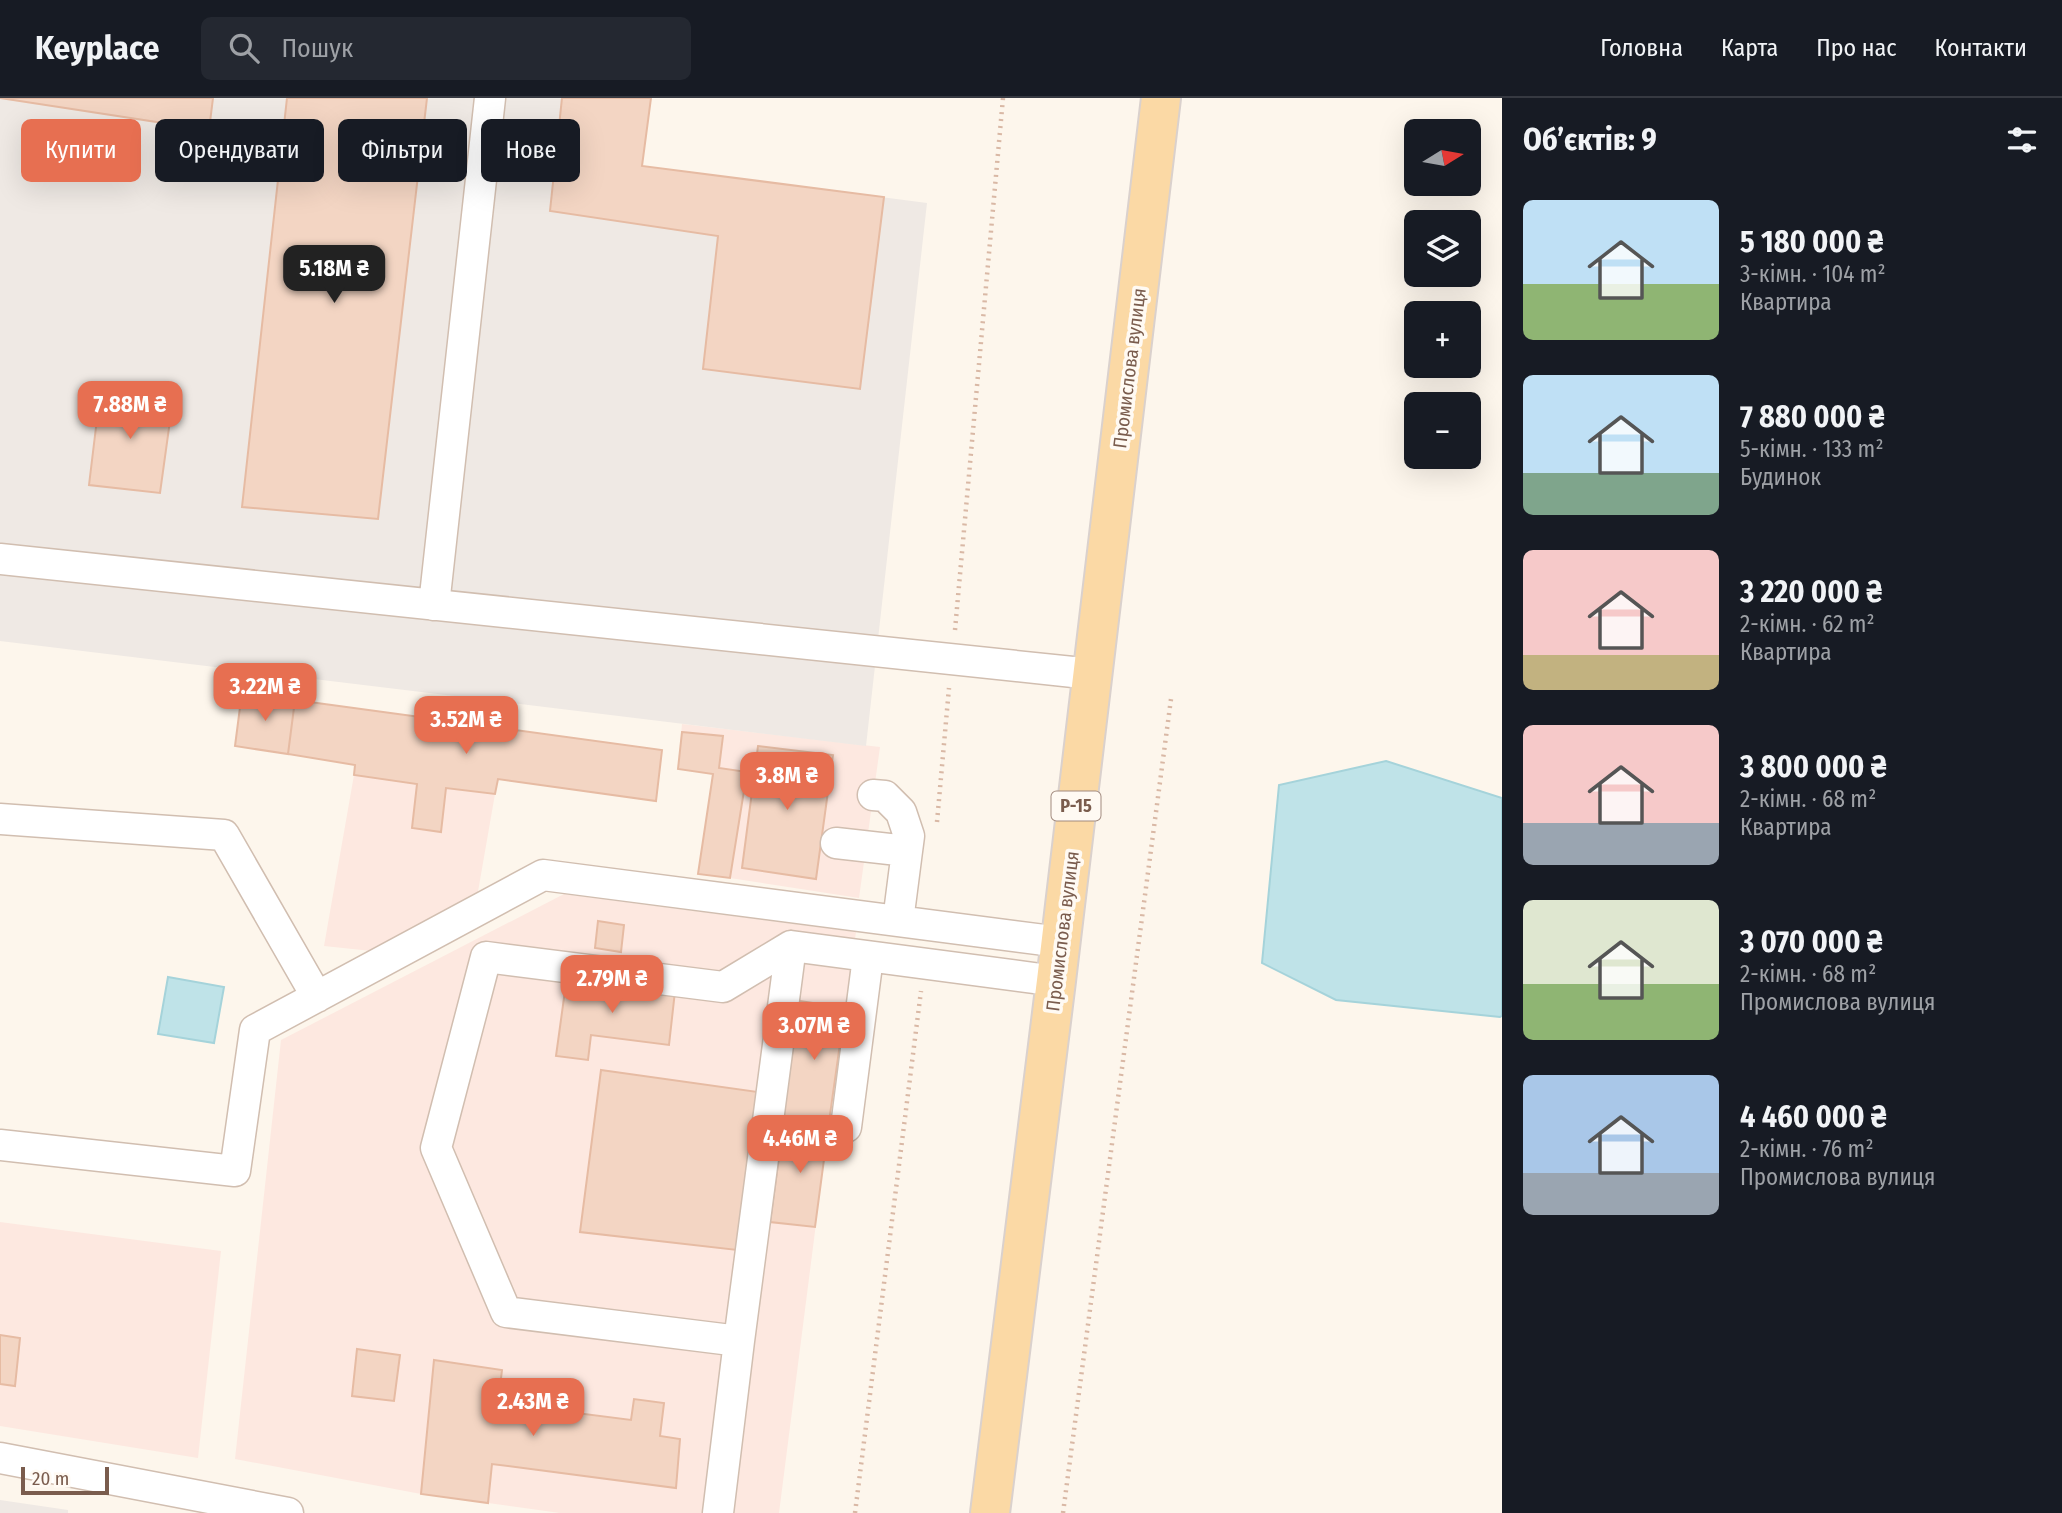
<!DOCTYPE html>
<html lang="uk">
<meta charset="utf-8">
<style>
:root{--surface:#171b24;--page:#242831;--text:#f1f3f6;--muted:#9ea1a6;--line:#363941;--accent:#e76f51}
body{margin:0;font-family:"Fira Sans Condensed",sans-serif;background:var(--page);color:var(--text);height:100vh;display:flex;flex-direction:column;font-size:26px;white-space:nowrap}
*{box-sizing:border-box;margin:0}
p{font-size:23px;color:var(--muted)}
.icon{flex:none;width:38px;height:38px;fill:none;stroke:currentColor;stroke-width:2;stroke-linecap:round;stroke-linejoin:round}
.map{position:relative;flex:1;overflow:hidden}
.side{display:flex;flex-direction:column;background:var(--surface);width:560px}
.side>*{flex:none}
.top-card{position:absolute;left:21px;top:21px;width:665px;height:63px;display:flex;gap:14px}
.needle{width:46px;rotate:79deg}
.controls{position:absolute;left:1404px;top:21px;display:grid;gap:14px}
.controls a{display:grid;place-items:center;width:77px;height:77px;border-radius:10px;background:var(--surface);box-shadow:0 7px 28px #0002;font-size:35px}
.scale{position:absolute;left:21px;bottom:18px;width:88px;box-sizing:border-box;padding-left:7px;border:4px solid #7a5c4d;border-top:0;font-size:19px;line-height:24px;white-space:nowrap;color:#7a5c4d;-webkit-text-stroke:5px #fffaf3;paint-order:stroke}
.price{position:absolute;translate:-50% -60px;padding:0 16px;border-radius:14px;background:var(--accent);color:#fff;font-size:23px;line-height:46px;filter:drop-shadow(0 2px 4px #0008)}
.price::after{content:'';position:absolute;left:50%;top:42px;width:21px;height:16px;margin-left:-10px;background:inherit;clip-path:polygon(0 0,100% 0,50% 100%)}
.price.active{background:#222;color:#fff}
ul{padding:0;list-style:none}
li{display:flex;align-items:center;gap:21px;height:175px;padding:0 21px}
li span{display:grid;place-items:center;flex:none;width:196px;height:140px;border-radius:10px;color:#555}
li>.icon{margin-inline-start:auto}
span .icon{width:84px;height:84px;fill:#fffc;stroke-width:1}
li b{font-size:30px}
h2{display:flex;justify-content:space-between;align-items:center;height:84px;padding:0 21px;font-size:30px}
.chip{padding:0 24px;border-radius:10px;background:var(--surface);box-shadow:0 7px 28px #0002;font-size:24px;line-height:63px}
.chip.active{background:var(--accent);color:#fff}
header{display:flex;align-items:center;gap:42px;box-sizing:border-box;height:98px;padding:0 35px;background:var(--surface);border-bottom:2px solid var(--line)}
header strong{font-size:33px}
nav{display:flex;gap:38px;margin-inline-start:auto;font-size:24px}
.search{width:490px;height:63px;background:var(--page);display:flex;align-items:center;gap:18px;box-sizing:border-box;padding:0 24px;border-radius:10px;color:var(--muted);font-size:26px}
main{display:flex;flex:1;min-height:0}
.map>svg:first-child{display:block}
</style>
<header>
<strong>Keyplace</strong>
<div class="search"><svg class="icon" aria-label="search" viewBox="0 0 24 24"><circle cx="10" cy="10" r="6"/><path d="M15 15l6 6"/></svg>Пошук</div>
<nav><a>Головна</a><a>Карта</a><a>Про нас</a><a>Контакти</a></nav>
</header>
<main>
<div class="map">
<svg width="1502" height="1415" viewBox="0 0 1502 1415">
<rect width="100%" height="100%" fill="#fdf6ec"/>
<!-- commercial -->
<path fill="#fde8e0" d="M682,626L880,649L859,800L730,780L713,676L678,671Z
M354,677L417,686L412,730L446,690L495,696L476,805L381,854L324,848Z
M564,796L856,834L829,1024L779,1415H560L488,1405L502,1272L434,1263L421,1396L235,1361L281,942Z
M0,1124L221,1153L198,1360L0,1328Z"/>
<!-- industrial -->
<path fill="#efe9e4" d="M0,0H649L642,68L927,105L866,648L0,543Z
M0,1402L68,1412V1415H0Z"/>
<!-- water -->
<path fill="#bfe3e8" stroke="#a5d3da" stroke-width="2" d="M1386,663L1502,700V918L1500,919L1336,902L1262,865L1279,687Z
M168,879L224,889L214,945L158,936Z"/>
<!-- building -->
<path fill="#f3d5c3" stroke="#e6bba3" stroke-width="2" d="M0,0H213L209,32Z
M287,0H427L378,421L242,409Z
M562,0H651L642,68L884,99L860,291L703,271L718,138L550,113Z
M101,288L173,301L160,395L89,387Z
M242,594L295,602L288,656L235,648Z
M295,602L662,652L656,703L498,681L495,696L446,690L441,734L412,730L417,686L354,677L355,667L288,656Z
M682,634L723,638L719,670L747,674L730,780L698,776L713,676L678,671Z
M758,648L833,657L816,781L742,770Z
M598,823L624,827L621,854L595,850Z
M567,878L675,893L669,947L591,937L588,962L556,958Z
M800,903L845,910L829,1024L783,1018Z
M601,972L758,994L737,1152L580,1134Z
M802,1020L829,1024L815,1129L770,1124L782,1037L800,1040Z
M0,1237L20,1240L15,1288L0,1286Z
M357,1251L400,1257L394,1303L352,1298Z
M434,1262L502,1272L498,1305L631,1322L634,1301L664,1305L660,1338L680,1341L676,1390L492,1366L488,1405L421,1396Z"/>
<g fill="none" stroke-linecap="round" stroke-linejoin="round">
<defs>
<path id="minor" d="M0,461L1092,576
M434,507L490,0
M873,697L885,698L901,714L909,738L907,753
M0,721L224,737L317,899
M836,745L907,753L898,823
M846,1029L868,859
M0,1047L235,1073L255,932L543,777L1060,844
M739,1243L791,848L1056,883
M0,1360L288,1415
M718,1415L739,1243L506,1214L436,1050L486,859L723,889L791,848"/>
<path id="major" d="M990,1415L1056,883L1161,0"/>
</defs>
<!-- minor casing -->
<use href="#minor" stroke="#d1beb0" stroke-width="33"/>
<!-- major casing -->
<use href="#major" stroke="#dad1cd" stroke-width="42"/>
<!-- path -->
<path stroke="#d9b8a5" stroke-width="4.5" stroke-dasharray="2 5" stroke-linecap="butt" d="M955,532L1003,0
M937,724L949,590
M855,1415L921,893
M1063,1415L1171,601"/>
<!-- minor -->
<use href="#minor" stroke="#fff" stroke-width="30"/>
<!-- major -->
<use href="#major" stroke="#fbd9a5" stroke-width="38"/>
</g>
<g text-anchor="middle" stroke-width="7" stroke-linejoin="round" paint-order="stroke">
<!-- shield labels -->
<rect fill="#fffaf3" stroke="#a28b7f" stroke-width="2" x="1051.5" y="693.5" width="49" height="29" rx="5"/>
<g font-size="18" font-weight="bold" fill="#7a5c4d">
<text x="1076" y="714">Р-15</text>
</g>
<!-- street labels -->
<g font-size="19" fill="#7a5c4d" stroke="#fffaf3">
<text transform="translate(1129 270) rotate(-83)" y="7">Промислова вулиця</text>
<text transform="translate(1062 833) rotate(-83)" y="7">Промислова вулиця</text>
</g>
</g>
</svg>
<div class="controls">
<a><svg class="needle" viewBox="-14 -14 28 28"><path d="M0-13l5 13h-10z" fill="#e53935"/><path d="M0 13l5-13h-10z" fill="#9ea1a6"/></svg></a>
<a><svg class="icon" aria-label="layers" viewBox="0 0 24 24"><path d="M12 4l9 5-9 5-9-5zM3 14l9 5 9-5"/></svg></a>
<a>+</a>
<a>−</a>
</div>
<div class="scale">20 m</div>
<b class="price active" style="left:334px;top:207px">5.18M ₴</b>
<b class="price" style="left:130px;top:343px">7.88M ₴</b>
<b class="price" style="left:265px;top:625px">3.22M ₴</b>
<b class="price" style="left:466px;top:658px">3.52M ₴</b>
<b class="price" style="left:787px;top:714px">3.8M ₴</b>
<b class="price" style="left:612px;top:917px">2.79M ₴</b>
<b class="price" style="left:814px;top:964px">3.07M ₴</b>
<b class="price" style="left:800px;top:1077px">4.46M ₴</b>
<b class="price" style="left:533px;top:1340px">2.43M ₴</b>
<div class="top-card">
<a class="chip active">Купити</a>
<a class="chip">Орендувати</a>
<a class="chip">Фільтри</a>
<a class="chip">Нове</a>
</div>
</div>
<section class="side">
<h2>Об’єктів: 9<svg class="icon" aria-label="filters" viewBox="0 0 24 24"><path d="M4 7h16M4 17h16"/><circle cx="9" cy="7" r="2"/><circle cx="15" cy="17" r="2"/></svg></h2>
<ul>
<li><span style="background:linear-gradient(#bfe0f5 60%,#8fb573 0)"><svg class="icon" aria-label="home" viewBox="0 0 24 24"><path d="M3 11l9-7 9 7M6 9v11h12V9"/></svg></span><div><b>5 180 000 ₴</b><p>3-кімн. · 104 m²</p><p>Квартира</p></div></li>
<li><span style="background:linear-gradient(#bfe0f5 70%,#7fa58c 0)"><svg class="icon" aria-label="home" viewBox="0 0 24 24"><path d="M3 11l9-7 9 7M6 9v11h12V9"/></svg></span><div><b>7 880 000 ₴</b><p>5-кімн. · 133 m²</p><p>Будинок</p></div></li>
<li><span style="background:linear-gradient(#f6c9c9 75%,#c2b280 0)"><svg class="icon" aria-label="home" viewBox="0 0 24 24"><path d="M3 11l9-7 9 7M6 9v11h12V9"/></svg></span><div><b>3 220 000 ₴</b><p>2-кімн. · 62 m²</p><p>Квартира</p></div></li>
<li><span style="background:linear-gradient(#f6c9c9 70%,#9aa5b1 0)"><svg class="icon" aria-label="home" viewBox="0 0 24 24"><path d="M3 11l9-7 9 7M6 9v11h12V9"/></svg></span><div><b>3 800 000 ₴</b><p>2-кімн. · 68 m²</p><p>Квартира</p></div></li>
<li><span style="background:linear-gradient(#dfe7d0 60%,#8fb573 0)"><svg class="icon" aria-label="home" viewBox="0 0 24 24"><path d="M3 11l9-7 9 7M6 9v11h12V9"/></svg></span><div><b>3 070 000 ₴</b><p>2-кімн. · 68 m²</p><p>Промислова вулиця</p></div></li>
<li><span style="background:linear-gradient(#a9c7e8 70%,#9aa5b1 0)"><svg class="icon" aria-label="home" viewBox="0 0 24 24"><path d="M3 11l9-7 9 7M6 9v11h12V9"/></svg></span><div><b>4 460 000 ₴</b><p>2-кімн. · 76 m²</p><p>Промислова вулиця</p></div></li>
</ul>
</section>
</main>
